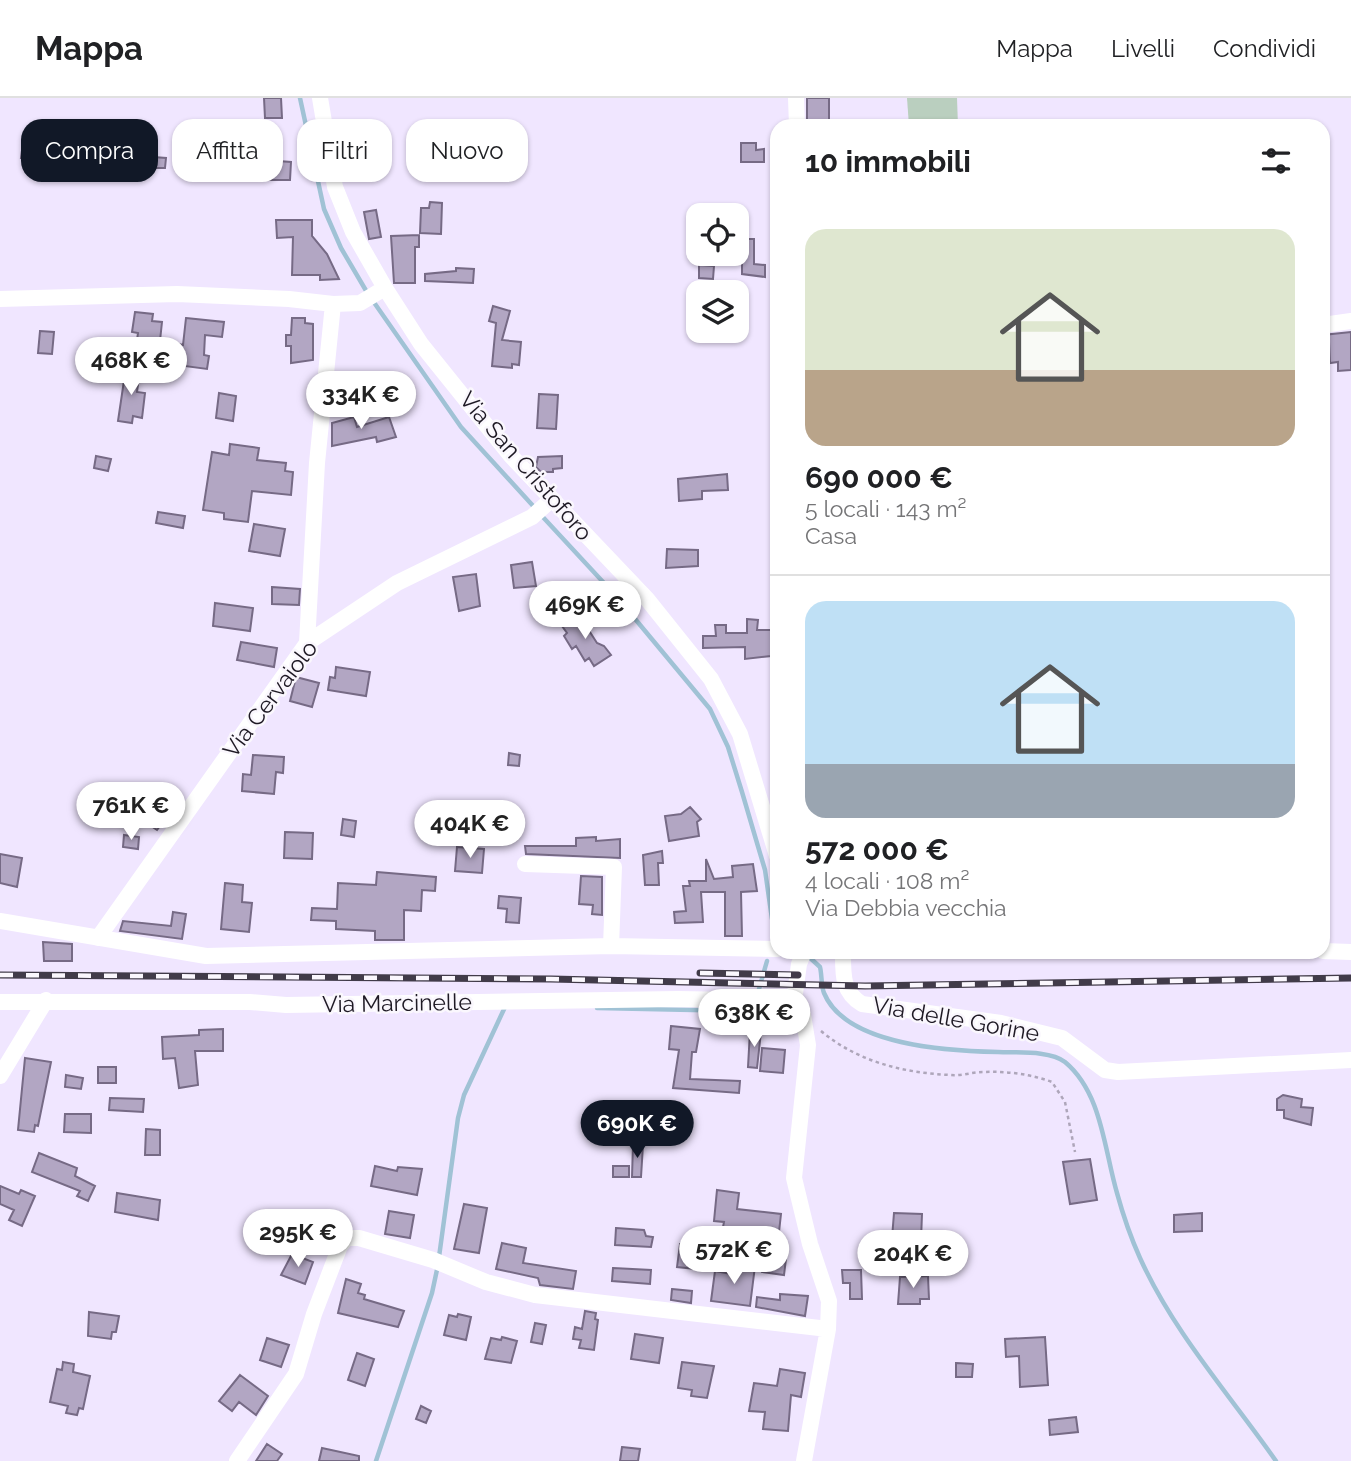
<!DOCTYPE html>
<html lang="it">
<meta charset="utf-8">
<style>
:root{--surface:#fff;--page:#f2f2f2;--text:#202124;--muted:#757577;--line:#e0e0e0;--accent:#111827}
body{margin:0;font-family:Raleway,sans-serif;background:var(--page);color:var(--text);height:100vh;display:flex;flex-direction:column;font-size:26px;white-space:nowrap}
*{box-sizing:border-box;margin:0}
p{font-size:23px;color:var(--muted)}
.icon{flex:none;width:38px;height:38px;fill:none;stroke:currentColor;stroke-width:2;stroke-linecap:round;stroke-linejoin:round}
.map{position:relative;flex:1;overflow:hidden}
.side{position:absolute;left:770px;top:21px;width:560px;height:840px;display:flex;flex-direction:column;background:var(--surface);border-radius:21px;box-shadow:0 2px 5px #0004}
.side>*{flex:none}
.hud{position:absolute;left:21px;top:21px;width:644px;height:63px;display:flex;gap:14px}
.buttons{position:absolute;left:686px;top:105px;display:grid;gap:14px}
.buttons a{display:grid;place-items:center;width:63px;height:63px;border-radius:14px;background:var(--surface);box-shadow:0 2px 5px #0004;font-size:35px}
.price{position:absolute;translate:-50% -60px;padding:0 16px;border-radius:24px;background:#fff;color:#222;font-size:23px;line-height:46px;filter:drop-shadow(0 2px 4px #0008)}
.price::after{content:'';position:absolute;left:50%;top:42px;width:21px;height:16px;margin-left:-10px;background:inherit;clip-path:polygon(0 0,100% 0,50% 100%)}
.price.on{background:var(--accent);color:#fff}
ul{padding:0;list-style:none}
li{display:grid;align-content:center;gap:14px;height:371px;padding:0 35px}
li+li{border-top:2px solid var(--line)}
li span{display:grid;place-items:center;height:217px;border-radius:21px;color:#555}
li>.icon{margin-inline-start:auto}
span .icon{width:126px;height:126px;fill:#fffc;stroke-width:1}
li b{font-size:30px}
h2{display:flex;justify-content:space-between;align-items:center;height:84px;padding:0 35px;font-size:30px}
.pill{padding:0 24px;border-radius:21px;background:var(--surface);box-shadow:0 2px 5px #0004;font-size:24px;line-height:63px}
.pill.on{background:var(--accent);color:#fff}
header{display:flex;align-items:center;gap:42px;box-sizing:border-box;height:98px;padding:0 35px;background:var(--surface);border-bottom:2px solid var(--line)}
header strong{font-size:33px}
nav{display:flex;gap:38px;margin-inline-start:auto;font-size:24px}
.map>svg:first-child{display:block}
</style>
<header>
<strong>Mappa</strong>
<nav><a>Mappa</a><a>Livelli</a><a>Condividi</a></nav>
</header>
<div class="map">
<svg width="1351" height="1363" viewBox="0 0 1351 1363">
<rect width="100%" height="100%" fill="#f0e6ff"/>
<!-- green -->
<path fill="#bacfbf" d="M907,0H957L958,28H909Z"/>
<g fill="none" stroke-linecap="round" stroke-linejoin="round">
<!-- stream -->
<path stroke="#a0c2d5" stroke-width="4.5" d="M300,0L324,111L341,150L368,196
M373,203L461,329L535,410
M541,417L616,498L710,611L728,649L742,694L765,772L772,821L777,831
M808,858L820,869C822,877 821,888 824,895C846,948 949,953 998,954C1016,955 1050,952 1065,964C1102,995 1104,1051 1117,1095C1123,1117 1131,1140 1140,1160C1174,1235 1229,1296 1276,1363
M759,891L767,863
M597,910L740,913L752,910
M439,1159L458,1020L464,997L505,909
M376,1363L432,1195L438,1167"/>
</g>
<!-- building -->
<path fill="#b2a6c3" stroke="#766a85" stroke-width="2" d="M264,0H281L282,20H265Z
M807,0H829V22L807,23Z
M24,37L44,40L42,62L21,60Z
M741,45H756V52L764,51V64H741Z
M206,51L237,53L235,78L211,76V72H205Z
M153,59L166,60L165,70H152Z
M278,63L291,64L290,82H268L269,68L277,69Z
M430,104L442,105L441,136L420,135L421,110H429Z
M376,112L381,139L369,141L364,114Z
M276,122H312V138L327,156L339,181L320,182V177H292L293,139L277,140Z
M419,137V149H415V185H394L391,138Z
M742,141H754V166L765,167V179L742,176Z
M699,167L714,168L713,181L699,180Z
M456,170L474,171L473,185L425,183V176L456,173Z
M493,208L510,213L502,242L521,244L519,267L512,266V270L492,268L496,225L489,223Z
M135,214L153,216L152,223L162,224L159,252L136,249L138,235L132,234Z
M186,220L224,224L222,239L205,237L204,257L209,258L207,271L177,267L179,246L183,247Z
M292,220H305V225L313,226V262L291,265V248H286V237H291Z
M40,233L54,234L52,256L38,255Z
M1351,234V272L1338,273V264L1330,265L1329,244L1323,245V237Z
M126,269L140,271L137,294L145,295L142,320L133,318L132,325L118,323Z
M219,295L236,298L233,323L216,320Z
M539,296L558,297L556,331L537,330Z
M354,319L357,329L389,319L396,339L377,344L376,339L332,348V325Z
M230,346L259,350L257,362L286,365L285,373L293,374L291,397L252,393L248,424L224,421V415L203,412L212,354L229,357Z
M96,358L111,361L108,373L94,370Z
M562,358V370L553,371V374H541L536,369L538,359Z
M727,376L728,392L702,393V401L679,403L678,381Z
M158,414L185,418L183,430L156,425Z
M254,426L285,431L280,458L249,453Z
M667,451L698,452V468L666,470Z
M532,464L536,488L514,490L511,467Z
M476,476L480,508L459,513L453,479Z
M575,487L583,495L573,503L566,496Z
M272,489L300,491L299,507L272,506Z
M215,505L253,510L250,533L213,528Z
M579,517L597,545L604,548L611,557L594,568L589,560L585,563L576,548L572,551L564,538L567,535L562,528Z
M747,521L758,522L757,532H773L771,558L745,561V549L703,550V538H716L715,527H726V535H747Z
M241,544L277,550L274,569L237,562Z
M336,569L370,574L366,598L328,592L330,579L335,580Z
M296,579L319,585L312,609L290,603Z
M509,655L520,657L519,668L508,667Z
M253,657L284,659L283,675L276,674L274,696L242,693L243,676L251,677Z
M158,696L167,702L158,714L166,720L157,732L142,722V717Z
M690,709L701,721L697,724L699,738L669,743L665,718L681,716Z
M343,721L356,723L354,739L341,737Z
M285,734L313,735L312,761L284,760Z
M124,737L139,739L138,751L123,749Z
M596,739V743L620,741V760L526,756L525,748H576V740Z
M457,749L484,751L482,775L455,773Z
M662,753L663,765H658L659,787H645L643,757Z
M0,756L22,760L17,789L0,785Z
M706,761L714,781L733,779L732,768L753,766L757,793L741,794L742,838H725V794H701L703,824L675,825L674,814L686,813L683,788H690L689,783H706Z
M377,774L436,779L435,793L422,792L421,813L404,812V842H375V833L336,831V823L311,822L312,810L337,811L338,785L376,787Z
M581,778L602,779V817L592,816L593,807L579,806Z
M225,785L243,787L242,804L252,805L249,834L221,831Z
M499,798L521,800L519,825L506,824L507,811L498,810Z
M173,814L186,816L182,841L120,833L123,823L171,828Z
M43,844L72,846V863H44Z
M671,928L700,931L696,954H692L690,981L740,983L739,995L673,990L679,952L669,951Z
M223,931V953H195L198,987L179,990L175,960L163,961L162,939L199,937V932Z
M750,933L761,934L757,970L748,969Z
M762,950L785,952L783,975L760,973Z
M25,960L51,964L38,1028L35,1027L34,1034L18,1032Z
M98,969H116V985H98Z
M66,977L83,980L81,991L65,989Z
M1283,997L1302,1001L1301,1009L1313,1010L1311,1027L1284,1020V1012H1277V1001Z
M110,1000L144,1001L143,1014L109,1012Z
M596,1010H619L618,1036L591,1035Z
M65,1016H91V1035L64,1034Z
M146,1031L160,1032V1057H145Z
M633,1046L643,1047L641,1079H632Z
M39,1055L77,1070L75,1078L95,1088L88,1103L77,1098L80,1093L32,1074Z
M1090,1061L1097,1102L1070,1106L1063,1064Z
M375,1068L397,1073L398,1069L422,1071L417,1097L371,1088Z
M613,1068H629V1079H613Z
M0,1088L19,1096L21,1092L35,1098L22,1128L9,1122L14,1112L0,1106Z
M717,1092L739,1095L737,1111L781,1116L777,1152L787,1153L784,1177L762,1174L766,1137L722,1134L724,1124L714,1123Z
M117,1095L160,1102L158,1122L115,1114Z
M464,1106L487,1110L479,1155L454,1151Z
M389,1113L414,1117L410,1140L385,1136Z
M894,1115L922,1116L921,1142L892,1140Z
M1202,1115V1133L1174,1134V1117Z
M616,1130L644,1132L646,1138L653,1139L651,1149L615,1147Z
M502,1145L526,1150L523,1165L576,1173L573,1191L540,1187L538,1180L496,1171Z
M680,1146L697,1148L695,1171L677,1169Z
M292,1156L313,1164L305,1186L281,1177Z
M733,1165L755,1168L750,1208L711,1203L715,1173L732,1176Z
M613,1170L651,1172L650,1186L612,1183Z
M842,1172H861L862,1201H850V1185H843Z
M928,1178L929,1201H920V1206H898L900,1179Z
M346,1181L361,1186L358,1195L365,1197L364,1201L404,1213L398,1229L338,1215Z
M672,1191L692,1193L691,1205L671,1202Z
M780,1196L808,1198L805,1218L756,1209L757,1199L780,1202Z
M585,1213L596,1215L595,1221L598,1222L594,1252L579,1250L581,1242L573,1241L575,1229L582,1231Z
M89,1214L119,1218L116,1234H112L111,1241L88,1238Z
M458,1216L471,1219L466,1242L444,1237L449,1217L457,1219Z
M535,1225L546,1227L542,1246L531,1244Z
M635,1236L663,1240L659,1265L631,1261Z
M502,1239L517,1243L511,1265L485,1261L491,1240L501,1242Z
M1045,1239L1048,1287L1020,1289L1019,1258L1006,1259L1005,1241Z
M267,1240L289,1247L281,1269L260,1262Z
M357,1255L374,1261L365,1288L348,1282Z
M63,1264L74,1266L73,1274L90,1278L83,1311L79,1310L77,1317L66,1315L68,1308L50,1304L57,1271L62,1272Z
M682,1264L714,1268L707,1300L691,1298L692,1292L678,1290Z
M956,1265L973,1266L972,1279H956Z
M780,1271L805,1275L801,1299L791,1297L788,1333L763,1331L765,1314L749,1313L754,1285L777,1288Z
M240,1277L268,1298L256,1317L239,1304L232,1313L219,1303Z
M421,1308L431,1313L426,1325L416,1321Z
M1076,1319L1078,1334L1050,1337L1049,1322Z
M267,1346L282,1356L277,1363H256Z
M622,1349L640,1351L638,1363H620Z
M322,1350L359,1358V1363H319Z"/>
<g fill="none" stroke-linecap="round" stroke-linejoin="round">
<!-- path -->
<path stroke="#aea6ba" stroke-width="2.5" stroke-dasharray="3.5 3.5" stroke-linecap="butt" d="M821,933C858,964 904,975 951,977C962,978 973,974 983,974C1007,973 1030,976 1052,984L1065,1004L1075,1054"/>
<!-- street -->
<path stroke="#fff" stroke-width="16" d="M320,0L335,89L353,134L385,190L421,246L511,358L647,501L711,581L740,636L777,758
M796,0L797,28
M0,201L177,196L289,201L333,206L360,205L385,190
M1323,227L1351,223
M307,545L317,365L333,206
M525,766L614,769L611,848
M0,823L206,858L611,848L777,851
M98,840L307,545L397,485L532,419L552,401
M1323,853L1351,854
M843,854C843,877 842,894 862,906L1001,925L1062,940L1105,972L1118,974L1351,962
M794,903L803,917L808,947L794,1080L810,1146L829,1203L828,1231L804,1363
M794,903L799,866L804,854
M0,904H250L286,907L678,901L794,903
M0,978L46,902
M237,1363L296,1276L314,1216L340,1148L347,1140H359L433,1162L486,1184L535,1197L828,1231"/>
<defs>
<path id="rail" d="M700,875L798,877
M0,877L551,881L865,888L1351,880"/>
</defs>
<!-- rail casing -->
<use href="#rail" stroke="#413b49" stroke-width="7"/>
<!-- rail -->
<use href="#rail" stroke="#faf7fd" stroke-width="4.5" stroke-dasharray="13" stroke-linecap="butt"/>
</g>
<g text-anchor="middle" stroke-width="5" stroke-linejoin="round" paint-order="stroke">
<!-- street labels -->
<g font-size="23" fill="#1e1924" stroke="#faf7fd">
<text transform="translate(526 368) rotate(49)" y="8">Via San Cristoforo</text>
<text transform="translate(270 601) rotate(-53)" y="8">Via Cervaiolo</text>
<text transform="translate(397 905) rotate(-1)" y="8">Via Marcinelle</text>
<text transform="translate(956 921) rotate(10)" y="8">Via delle Gorine</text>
</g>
</g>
</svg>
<div class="buttons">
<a><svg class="icon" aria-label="locate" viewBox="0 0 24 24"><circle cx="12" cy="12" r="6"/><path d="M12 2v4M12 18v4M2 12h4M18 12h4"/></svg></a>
<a><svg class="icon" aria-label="layers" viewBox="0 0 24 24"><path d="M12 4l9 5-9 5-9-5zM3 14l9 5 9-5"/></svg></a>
</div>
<b class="price" style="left:131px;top:299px">468K €</b>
<b class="price" style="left:361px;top:333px">334K €</b>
<b class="price" style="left:585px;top:543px">469K €</b>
<b class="price" style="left:131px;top:744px">761K €</b>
<b class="price" style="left:470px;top:762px">404K €</b>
<b class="price" style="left:754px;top:951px">638K €</b>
<b class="price on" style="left:637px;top:1062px">690K €</b>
<b class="price" style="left:298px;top:1171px">295K €</b>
<b class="price" style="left:734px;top:1188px">572K €</b>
<b class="price" style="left:913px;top:1192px">204K €</b>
<div class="hud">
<a class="pill on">Compra</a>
<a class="pill">Affitta</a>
<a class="pill">Filtri</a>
<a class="pill">Nuovo</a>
</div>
<section class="side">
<h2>10 immobili<svg class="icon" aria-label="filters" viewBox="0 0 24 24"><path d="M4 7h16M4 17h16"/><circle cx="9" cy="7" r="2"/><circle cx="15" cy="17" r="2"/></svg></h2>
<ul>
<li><span style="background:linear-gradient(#dfe7d0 65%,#b9a48a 0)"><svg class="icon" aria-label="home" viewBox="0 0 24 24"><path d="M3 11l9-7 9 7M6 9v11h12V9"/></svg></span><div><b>690 000 €</b><p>5 locali · 143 m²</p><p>Casa</p></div></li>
<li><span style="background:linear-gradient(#bfe0f5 75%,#9aa5b1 0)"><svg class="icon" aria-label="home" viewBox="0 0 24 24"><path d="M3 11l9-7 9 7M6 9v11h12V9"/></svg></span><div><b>572 000 €</b><p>4 locali · 108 m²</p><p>Via Debbia vecchia</p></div></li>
</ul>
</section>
</div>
